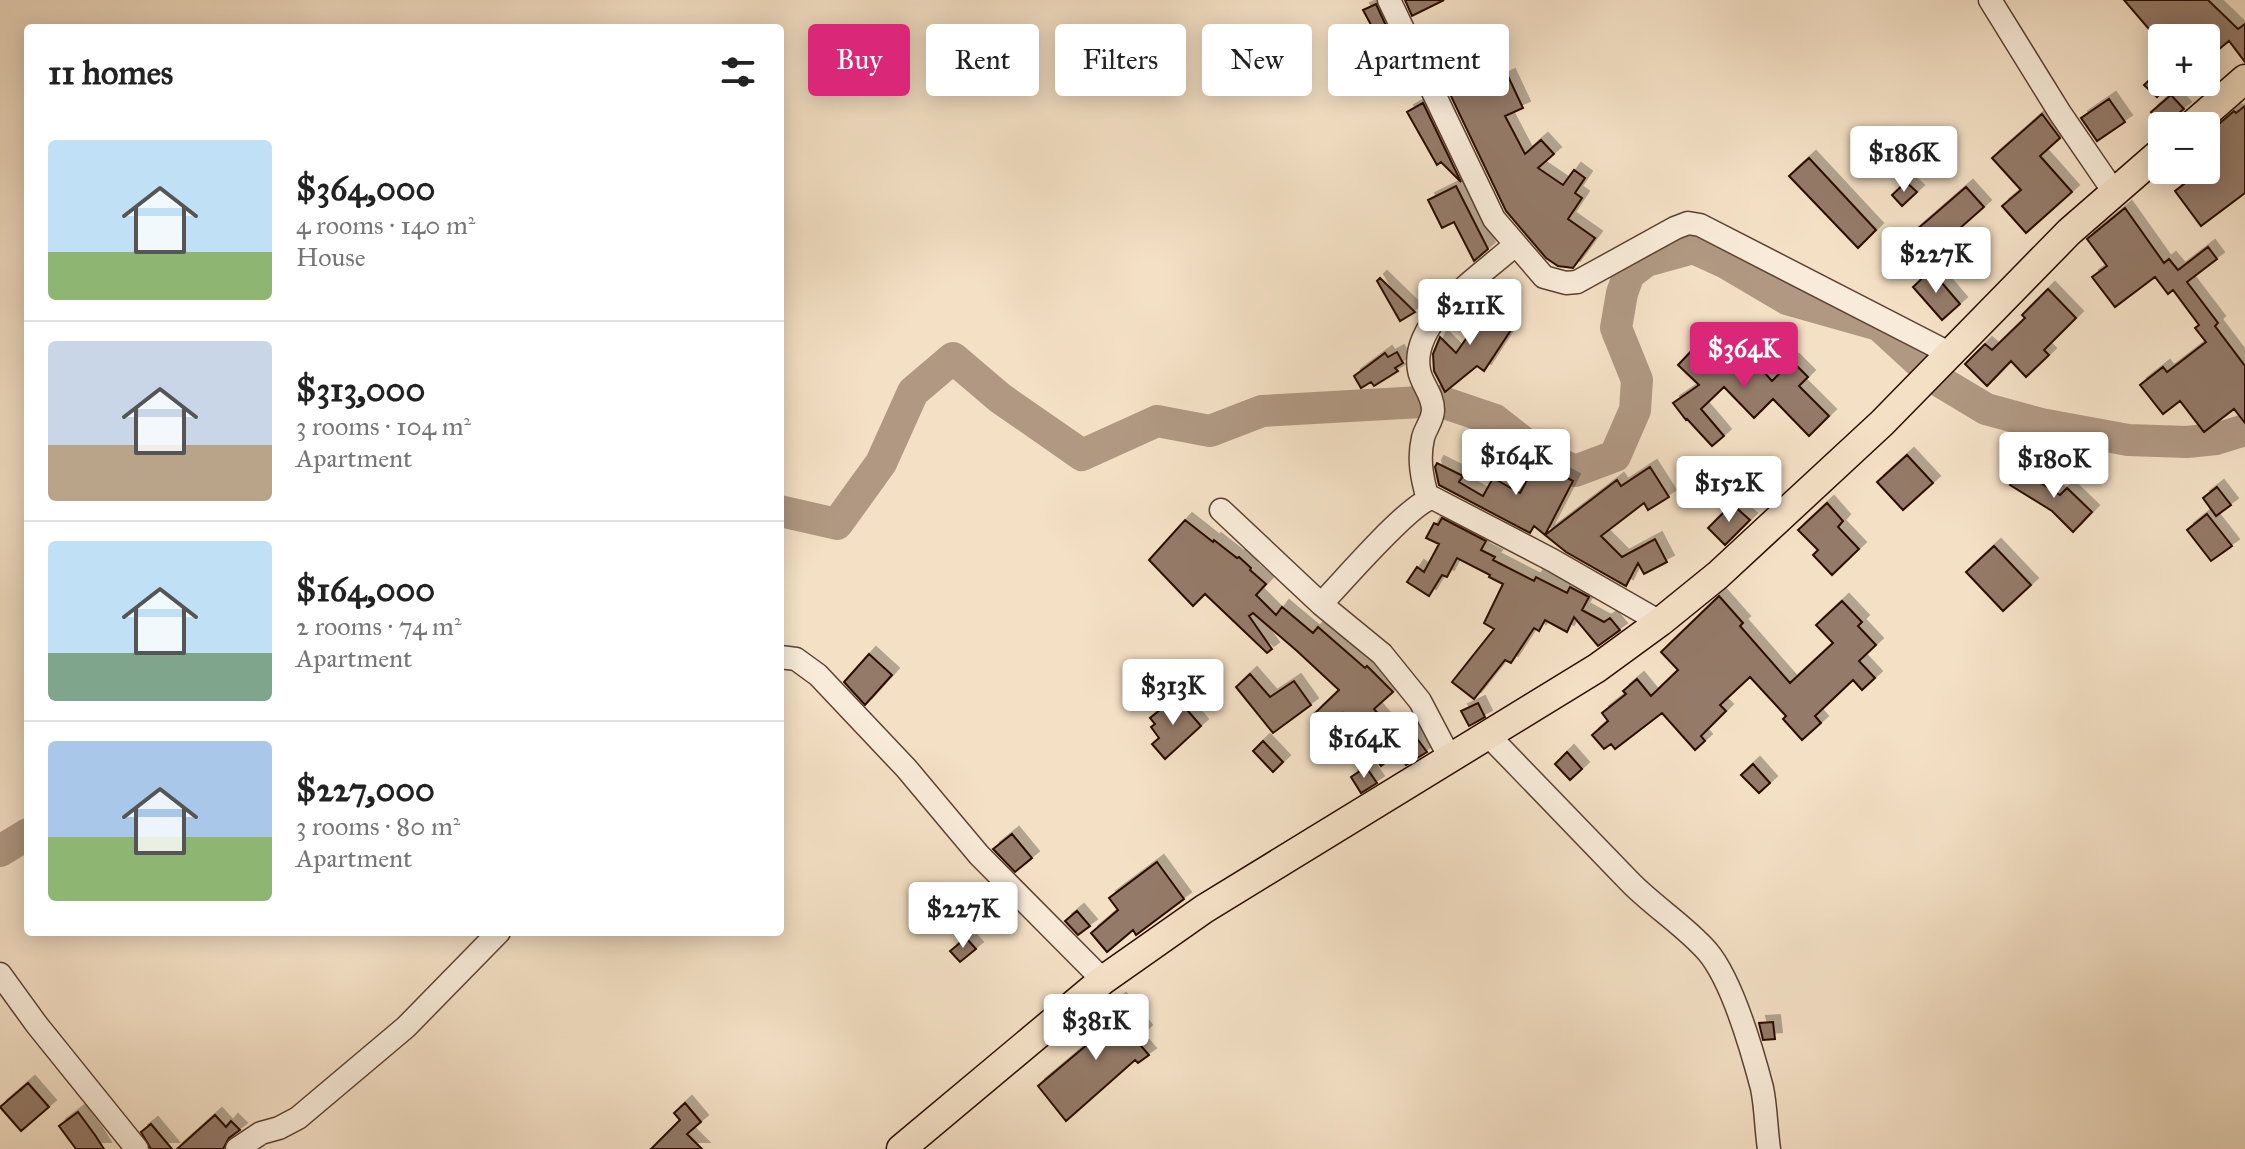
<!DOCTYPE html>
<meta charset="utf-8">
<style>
:root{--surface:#fff;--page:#f6f6f6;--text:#222;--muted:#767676;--line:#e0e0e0;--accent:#db2777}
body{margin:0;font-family:"IM FELL Great Primer",serif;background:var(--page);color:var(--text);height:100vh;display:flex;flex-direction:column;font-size:30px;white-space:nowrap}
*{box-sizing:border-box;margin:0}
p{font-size:26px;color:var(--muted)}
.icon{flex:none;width:44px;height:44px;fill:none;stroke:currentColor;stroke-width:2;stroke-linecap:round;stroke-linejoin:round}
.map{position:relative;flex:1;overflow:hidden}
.panel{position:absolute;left:24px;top:24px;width:760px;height:912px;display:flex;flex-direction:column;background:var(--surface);border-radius:8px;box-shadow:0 4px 20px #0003}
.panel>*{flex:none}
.guide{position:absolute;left:808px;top:24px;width:760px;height:72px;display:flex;gap:16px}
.controls{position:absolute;left:2148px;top:24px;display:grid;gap:16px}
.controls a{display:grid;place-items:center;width:72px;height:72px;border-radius:8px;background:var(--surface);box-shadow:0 4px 20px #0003;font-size:40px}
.price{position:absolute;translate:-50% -68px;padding:0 18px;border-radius:8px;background:#fff;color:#222;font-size:26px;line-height:52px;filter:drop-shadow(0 2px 4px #0008)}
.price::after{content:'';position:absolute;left:50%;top:48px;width:24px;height:18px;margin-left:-12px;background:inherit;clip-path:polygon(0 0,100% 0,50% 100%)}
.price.current{background:var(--accent);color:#fff}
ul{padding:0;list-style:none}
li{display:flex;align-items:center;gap:24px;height:200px;padding:0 24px}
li+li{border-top:2px solid var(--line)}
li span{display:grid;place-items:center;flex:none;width:224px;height:160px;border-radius:8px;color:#555}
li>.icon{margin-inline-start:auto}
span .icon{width:96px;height:96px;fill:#fffc;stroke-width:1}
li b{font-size:34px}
h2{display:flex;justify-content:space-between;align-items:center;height:96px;padding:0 24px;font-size:34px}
.pill{padding:0 28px;border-radius:8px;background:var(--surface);box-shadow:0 4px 20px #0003;font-size:28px;line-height:72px}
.pill.current{background:var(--accent);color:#fff}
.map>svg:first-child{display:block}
</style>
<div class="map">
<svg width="2245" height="1149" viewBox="0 0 2245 1149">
<defs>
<filter id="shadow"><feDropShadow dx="7" dy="-7" stdDeviation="0" flood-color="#0004"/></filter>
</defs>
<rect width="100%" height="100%" fill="#f4e0c5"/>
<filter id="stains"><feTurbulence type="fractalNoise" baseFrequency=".0025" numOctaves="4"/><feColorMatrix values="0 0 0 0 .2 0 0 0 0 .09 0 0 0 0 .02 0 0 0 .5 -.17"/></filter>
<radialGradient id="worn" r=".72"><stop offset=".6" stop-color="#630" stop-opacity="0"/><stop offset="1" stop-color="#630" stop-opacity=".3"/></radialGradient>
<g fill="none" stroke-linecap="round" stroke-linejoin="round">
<!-- river -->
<path stroke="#b09882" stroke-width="32" d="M780,511L837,524L881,463L913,392L953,358L1000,398L1082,455L1157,421L1210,431L1262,411L1439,401L1495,420L1537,453L1575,471L1615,456L1635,410L1637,380L1616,328L1622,293L1629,274L1646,261L1693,248L1726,263L1787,299L1879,325L1941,382L1986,409L2041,424L2128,440L2187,442L2216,439L2245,430
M0,851L28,834"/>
</g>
<!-- building -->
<path fill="#947a67" stroke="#2b0c01" stroke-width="2" filter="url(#shadow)" d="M1405,0H1444L1412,16Z
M2124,0H2208L2238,29L2245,24V62L2229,41L2206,60V38H2162L2160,42Z
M1376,4L1388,30L1377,36L1363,10Z
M2158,72L2162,76V82L2170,84L2157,97L2144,85Z
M1487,75L1492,84L1508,76L1523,108L1505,116L1525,154L1541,140L1554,154L1538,168L1563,185L1574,170L1585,178L1575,193L1582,198L1568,219L1595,238L1573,268L1558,266L1546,258L1506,211L1448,90L1460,84L1462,88Z
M2171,95L2184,109L2163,126L2151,112Z
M2109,99L2125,122L2097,141L2081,118Z
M1423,103L1461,182L1441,162L1437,165L1407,112Z
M2245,106V193L2201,226L2175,191L2193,177L2188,170H2206V135L2234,111L2236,113Z
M2042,114L2060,138L2040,156L2072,192L2026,233L2002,206L2021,190L1992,158Z
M1809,158L1876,230L1858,248L1789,176Z
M1906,182L1917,192L1902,206L1892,195Z
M1456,186L1488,249L1474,261L1454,222L1442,228L1428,200Z
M1966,187L1984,207L1925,259L1907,238Z
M2125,208L2164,263L2169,259L2178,270L2208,247L2217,259L2187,282L2218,323L2215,326L2245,366V423L2234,409L2204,432L2180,401L2163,414L2140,385L2163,367L2167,372L2206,342L2195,328L2199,325L2173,290L2168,294L2155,277L2115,307L2092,277L2107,266L2087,239Z
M1931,270L1960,304L1942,320L1913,287Z
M1380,278L1415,312L1400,321L1377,281Z
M2048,289L2076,318L2044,350L2049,355L2026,377L2011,361L1987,386L1965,364L1985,344L1992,350L2025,318L2022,315Z
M1473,299L1483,306L1481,309L1511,330L1484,371L1477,366L1445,392L1434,371L1433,354L1440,337L1456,353L1475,326L1458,314Z
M1728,341L1751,365L1755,362L1772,381L1792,361L1808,377L1799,386L1829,416L1809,436L1773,399L1754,418L1724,387L1701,409L1724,436L1712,446L1687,419L1686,420L1673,403L1699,385L1678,365L1696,346L1710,359Z
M1397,352L1403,363L1395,368L1398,371L1374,386L1371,382L1361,388L1354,376L1385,353L1388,357Z
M1907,455L1933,483L1903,510L1877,482Z
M1537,462L1573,481L1545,535L1534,526L1530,533L1439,485L1435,467L1437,463L1463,476L1459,482L1483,496L1493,478L1520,493Z
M1650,467L1669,497L1648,510L1644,503L1601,536L1622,557L1655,539L1667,562L1644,574L1638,563L1626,586L1566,552L1545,535L1617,480L1621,486Z
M2020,470L2060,495L2067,488L2092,512L2073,532L2052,511L2010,485Z
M2217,487L2231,505L2216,516L2203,498Z
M1827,503L1843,521L1838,527L1859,549L1832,575L1813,555L1818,550L1798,530Z
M1732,504L1750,520L1725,545L1708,528Z
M2207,514L2232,546L2211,561L2187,530Z
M1442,518L1486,541L1481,550L1495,557L1493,560L1534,581L1536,577L1567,593L1570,587L1589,597L1582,610L1604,622L1610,618L1620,630L1598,646L1574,617L1567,632L1545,620L1539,631L1534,628L1511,663L1505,660L1474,699L1452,682L1494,629L1484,623L1503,584L1489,577L1490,575L1457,558L1447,577L1442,575L1429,596L1407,582L1417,567L1424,572L1439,544L1426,538L1434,523L1438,525Z
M1185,520L1213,542L1214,540L1237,558L1239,557L1251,568L1250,570L1266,584L1256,595L1276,615L1282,607L1313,633L1318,627L1365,668L1367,666L1393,692L1374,709L1397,736L1409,728L1427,752L1406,765L1397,753L1381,766L1373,755L1376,752L1343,713L1327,727L1315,713L1339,690L1297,651L1253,613L1249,616L1272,649L1267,653L1205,594L1193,606L1149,560Z
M1994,546L2031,585L2003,611L1966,572Z
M1719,596L1743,623L1740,626L1790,683L1833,643L1816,625L1842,601L1862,622L1858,626L1876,645L1859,661L1875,678L1862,690L1853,680L1815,716L1821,723L1802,740L1783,719L1786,716L1750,677L1720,705L1726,711L1701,736L1705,741L1695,750L1662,713L1615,749L1611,744L1604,749L1592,735L1608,721L1602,713L1626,694L1623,691L1637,679L1651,696L1678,670L1661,652Z
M869,654L892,675L865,705L844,682Z
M1250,674L1270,697L1294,681L1311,705L1273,733L1236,687Z
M1176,697L1201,726L1165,759L1152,744L1159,738L1151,727L1155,724L1150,718Z
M1478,703L1485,717L1469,726L1461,711Z
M1263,741L1283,762L1273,772L1253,751Z
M1567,752L1582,769L1570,780L1555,764Z
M1753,764L1770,783L1759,793L1741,775Z
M1366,767L1377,783L1361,793L1351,777Z
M1012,834L1032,858L1015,872L993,849Z
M1157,862L1184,899L1136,935L1133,930L1107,952L1091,933L1118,910L1109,898Z
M980,907L990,918L971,933L962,922Z
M1077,911L1090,926L1078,935L1065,921Z
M966,938L976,949L960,962L950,951Z
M1119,1000L1145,1032L1136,1040L1149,1055L1138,1063L1135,1060L1066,1121L1038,1086L1101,1033L1091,1022Z
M1773,1022L1775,1039L1763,1040L1759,1023Z
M28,1083L49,1107L21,1131L0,1107Z
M685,1103L701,1122L687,1134L702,1149H651L680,1120L674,1113Z
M78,1112L95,1135L104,1149H76L59,1126Z
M215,1115L226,1127L231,1121L240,1130L229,1138L223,1149H177Z
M151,1124L172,1149H151L141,1132Z"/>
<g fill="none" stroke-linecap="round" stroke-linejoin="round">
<defs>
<path id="minor" d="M1389,0L1494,219L1544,277L1566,283L1577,282L1675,228L1688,223L1700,225L1951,354
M1990,0L2060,113L2114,192
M1428,499C1422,479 1418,459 1423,438C1425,429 1433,420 1433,410C1433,394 1421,384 1419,370C1410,320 1482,275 1515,245
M1221,510L1321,604L1382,654L1420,701L1450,758
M1321,604C1341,584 1410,502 1433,498L1552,560L1660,622
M780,657L796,659L818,675L906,768L979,855L1103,980
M1488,735L1629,881C1653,906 1684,925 1707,951C1732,980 1752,1050 1762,1088C1766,1107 1766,1129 1769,1149
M0,974L37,1025L137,1149
M237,1149L261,1133L279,1128L298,1118L406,1027L499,932"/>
<path id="major" d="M2191,126L2245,79
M901,1149L1103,980L1204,909L1597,668L1660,622L1718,575L1882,423L2069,232L2162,151"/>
</defs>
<!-- minor casing -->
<use href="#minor" stroke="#5d4132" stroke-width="25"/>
<!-- major casing -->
<use href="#major" stroke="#2b0c01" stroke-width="31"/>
<!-- minor -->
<use href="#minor" stroke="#f8ebd9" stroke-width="22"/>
<!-- major -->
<use href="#major" stroke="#f4e0c5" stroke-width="28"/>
</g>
<rect width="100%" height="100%" filter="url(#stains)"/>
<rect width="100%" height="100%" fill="url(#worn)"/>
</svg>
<div class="controls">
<a>+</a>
<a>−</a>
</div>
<b class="price" style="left:1904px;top:194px">$186K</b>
<b class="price" style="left:1936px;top:295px">$227K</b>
<b class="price" style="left:1470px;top:347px">$211K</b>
<b class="price current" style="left:1744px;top:390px">$364K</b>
<b class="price" style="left:1516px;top:497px">$164K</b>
<b class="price" style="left:2054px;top:500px">$180K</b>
<b class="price" style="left:1729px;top:524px">$152K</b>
<b class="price" style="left:1173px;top:727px">$313K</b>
<b class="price" style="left:1364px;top:780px">$164K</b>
<b class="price" style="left:963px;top:950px">$227K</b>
<b class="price" style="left:1096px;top:1062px">$381K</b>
<div class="guide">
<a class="pill current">Buy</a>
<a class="pill">Rent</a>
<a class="pill">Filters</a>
<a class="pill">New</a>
<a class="pill">Apartment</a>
</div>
<section class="panel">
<h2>11 homes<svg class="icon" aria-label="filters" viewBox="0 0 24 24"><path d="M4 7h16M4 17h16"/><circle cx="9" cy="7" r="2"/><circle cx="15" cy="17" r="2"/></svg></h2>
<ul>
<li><span style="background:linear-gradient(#bfe0f5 70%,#8fb573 0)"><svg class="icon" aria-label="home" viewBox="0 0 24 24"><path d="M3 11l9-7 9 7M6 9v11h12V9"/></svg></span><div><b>$364,000</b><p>4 rooms · 140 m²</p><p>House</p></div></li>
<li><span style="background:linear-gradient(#c9d6e8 65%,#b9a48a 0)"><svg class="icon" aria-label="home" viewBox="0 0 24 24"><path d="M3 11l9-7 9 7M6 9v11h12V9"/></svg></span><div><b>$313,000</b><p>3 rooms · 104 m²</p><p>Apartment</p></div></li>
<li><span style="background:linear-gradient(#bfe0f5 70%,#7fa58c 0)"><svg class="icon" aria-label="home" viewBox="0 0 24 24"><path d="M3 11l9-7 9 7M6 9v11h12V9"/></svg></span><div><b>$164,000</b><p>2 rooms · 74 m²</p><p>Apartment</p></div></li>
<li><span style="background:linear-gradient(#a9c7e8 60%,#8fb573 0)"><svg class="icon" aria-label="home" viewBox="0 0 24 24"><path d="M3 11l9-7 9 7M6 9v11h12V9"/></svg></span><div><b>$227,000</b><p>3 rooms · 80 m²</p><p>Apartment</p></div></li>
</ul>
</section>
</div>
